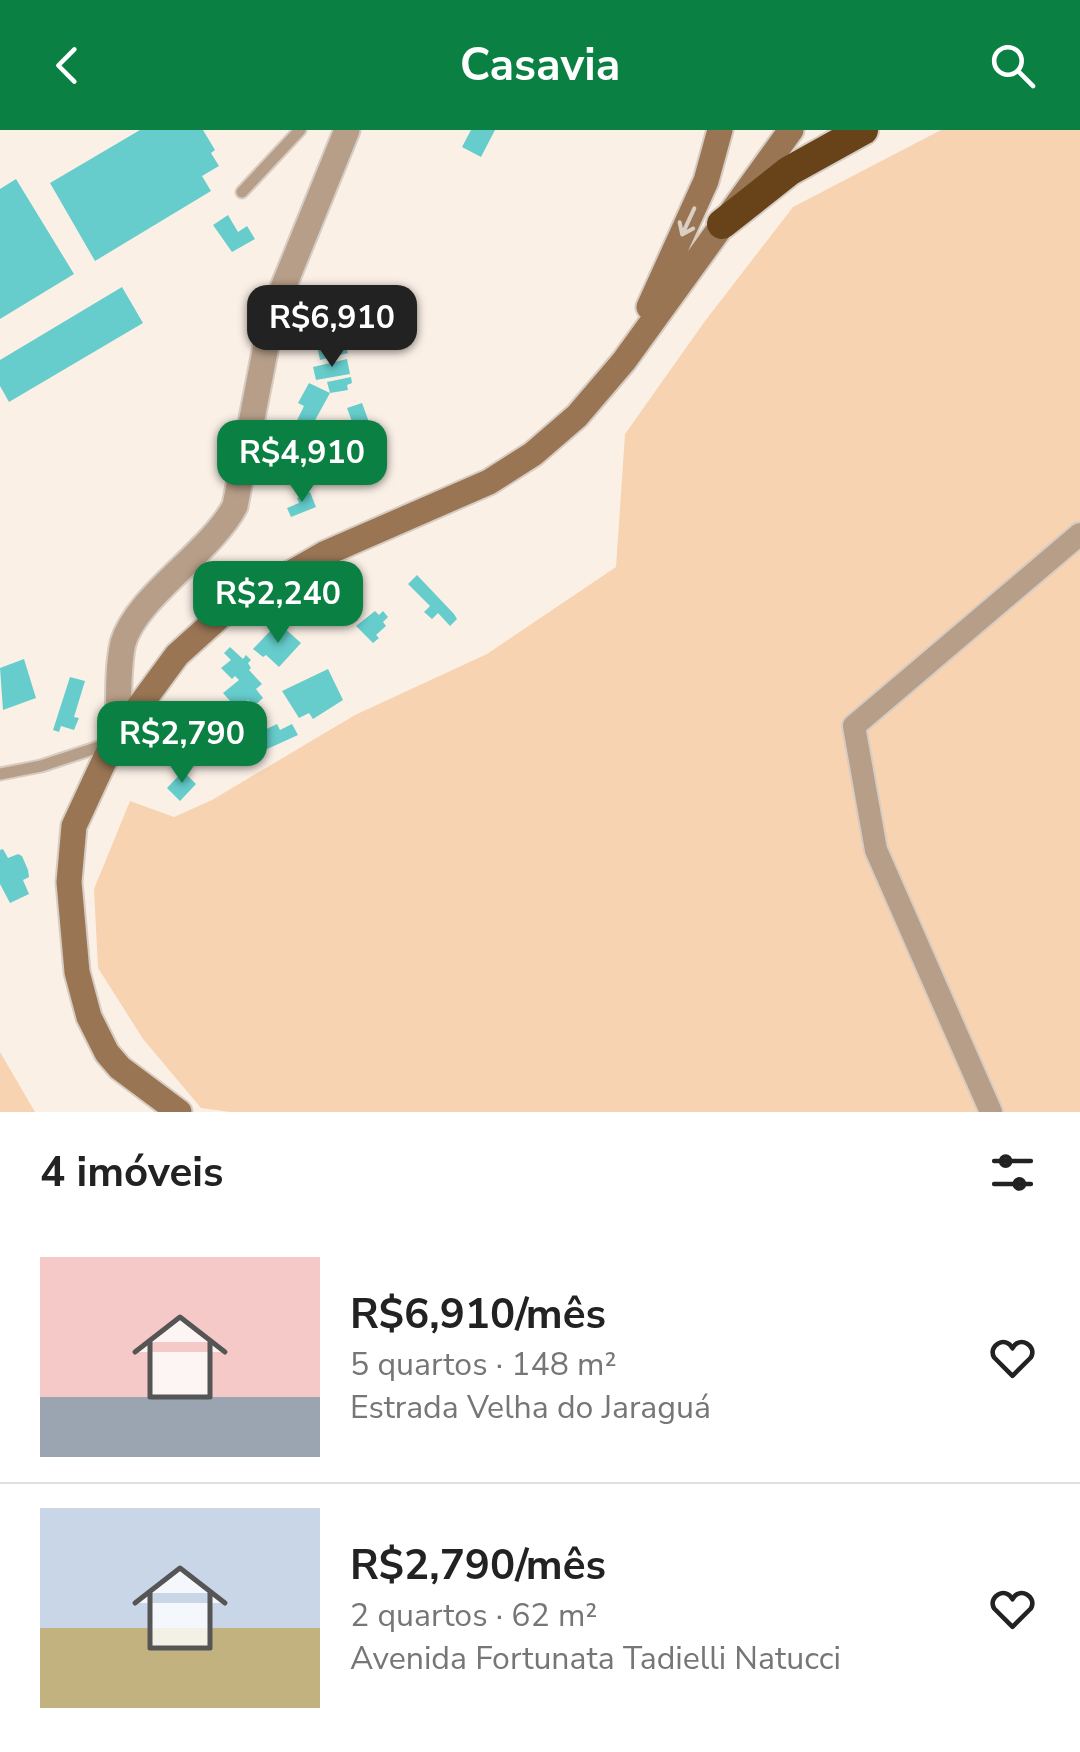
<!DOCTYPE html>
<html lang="pt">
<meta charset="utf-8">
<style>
:root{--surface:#fff;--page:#f2f2f2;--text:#222;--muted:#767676;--line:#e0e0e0;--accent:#0b8043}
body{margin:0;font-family:"Nunito Sans",sans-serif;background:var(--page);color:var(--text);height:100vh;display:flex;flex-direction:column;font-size:38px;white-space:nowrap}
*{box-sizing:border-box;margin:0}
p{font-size:32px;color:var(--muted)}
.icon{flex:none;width:55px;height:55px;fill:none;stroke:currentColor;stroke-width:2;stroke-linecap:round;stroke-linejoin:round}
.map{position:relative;height:982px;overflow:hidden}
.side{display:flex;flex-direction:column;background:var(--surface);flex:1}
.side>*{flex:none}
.price{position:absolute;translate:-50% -85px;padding:0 22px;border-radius:20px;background:var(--accent);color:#fff;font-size:32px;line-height:65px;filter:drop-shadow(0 2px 5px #0008)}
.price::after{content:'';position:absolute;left:50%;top:60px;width:30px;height:22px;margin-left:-15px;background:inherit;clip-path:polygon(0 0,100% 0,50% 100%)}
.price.current{background:#222;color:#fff}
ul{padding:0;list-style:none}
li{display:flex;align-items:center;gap:30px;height:250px;padding:0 40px}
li+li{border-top:2px solid var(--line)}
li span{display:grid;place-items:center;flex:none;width:280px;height:200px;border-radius:0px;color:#555}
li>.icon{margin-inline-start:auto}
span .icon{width:120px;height:120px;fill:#fffc;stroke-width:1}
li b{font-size:42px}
h2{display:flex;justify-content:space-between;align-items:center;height:120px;padding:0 40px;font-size:42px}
header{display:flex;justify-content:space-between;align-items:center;height:130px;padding:0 40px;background:var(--accent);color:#fff;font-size:45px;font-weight:700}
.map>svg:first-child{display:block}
</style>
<header><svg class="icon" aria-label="back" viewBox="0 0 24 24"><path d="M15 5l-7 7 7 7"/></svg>Casavia<svg class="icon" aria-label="search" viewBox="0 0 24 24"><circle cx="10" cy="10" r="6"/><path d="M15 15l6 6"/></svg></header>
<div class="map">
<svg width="1080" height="982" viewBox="0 0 1080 982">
<rect width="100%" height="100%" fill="#fbf0e6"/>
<!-- green -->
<path fill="#f8d3b1" d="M941,0H1080V982H230L201,978L143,909L98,838L94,759L130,671L174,687L212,670L355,585L487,524L616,437L625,304L705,191L793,77Z
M0,922L35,982H0Z"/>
<!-- building -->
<path fill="#66cdcc" d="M140,0H203L215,20L211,23L219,36L202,46L211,61L95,131L50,53Z
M471,0H495L481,27L462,17Z
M16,49L74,144L0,189V59Z
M228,85L238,102L247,96L255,109L232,122L213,95Z
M122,157L143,193L9,272L0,256V230Z
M331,175L341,202L314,215L309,204L320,199L315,184Z
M344,211L348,223L320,230L318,220Z
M347,229L350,244L316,250L313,237Z
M351,247L352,253L347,255L348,260L330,263L327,252Z
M309,253L330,263L296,325L283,319L304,276L298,273Z
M362,273L377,314L362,319L347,278Z
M342,308L353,322L330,339L320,325Z
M310,362L316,377L291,387L287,378L299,373L297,368Z
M417,445L454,484L457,489L450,496L438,483L432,489L424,482L430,476L408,454Z
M375,481L379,485L383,481L388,487L383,492L386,496L376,505L379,508L373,513L356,496Z
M274,497L281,502L284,498L301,513L279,537L266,525L263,527L253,519Z
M230,517L243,529L246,525L251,530L248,533L251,538L249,540L262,554L256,559L263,568L254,576L248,570L237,579L223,563L239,550L235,546L232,549L221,538L231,530L224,523Z
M24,529L36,568L3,580L0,538Z
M328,539L343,570L313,589L309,583L299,588L282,561Z
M70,547L85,551L74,587L79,588L74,600L61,596L59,602L53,600Z
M212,582L227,589L210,610L200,602Z
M277,594L280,600L292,594L298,605L265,620L256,604Z
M183,641L196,654L180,671L167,658Z
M3,719L8,728L18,724L22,726L28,740L29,747L23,750L29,764L10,773L0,754V720Z"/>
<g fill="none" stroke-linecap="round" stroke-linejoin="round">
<defs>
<path id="service" d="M242,62L300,0
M0,644L41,636L111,613"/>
<path id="minor" d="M991,982L876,720L854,596L1080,404"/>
<path id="tertiary" d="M118,606C119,579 117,539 123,513C136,467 211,422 235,376L272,185L347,0"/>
<path id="secondary" d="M649,177L706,51L720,0
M179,982L120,938L107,923L89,887L77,842L69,752L74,696L113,612L177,525L228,479L324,424L489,352L533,324L577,286L624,231L791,0"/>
<path id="motorway" d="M722,94L789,41L863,0"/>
</defs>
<!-- service casing -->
<use href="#service" stroke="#d7ccc2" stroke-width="15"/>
<!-- minor casing -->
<use href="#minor" stroke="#d7ccc2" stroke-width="26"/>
<!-- tertiary casing -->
<use href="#tertiary" stroke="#d7ccc2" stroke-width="29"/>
<!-- secondary casing -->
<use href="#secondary" stroke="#d7ccc2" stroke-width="29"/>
<!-- motorway casing -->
<use href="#motorway" stroke="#d7ccc2" stroke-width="34"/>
<!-- service -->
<use href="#service" stroke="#b79e88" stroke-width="11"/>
<!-- minor -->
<use href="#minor" stroke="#b79e88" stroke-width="22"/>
<!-- tertiary -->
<use href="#tertiary" stroke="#b79e88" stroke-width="25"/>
<!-- secondary -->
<use href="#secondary" stroke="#997554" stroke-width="25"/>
<!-- motorway -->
<use href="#motorway" stroke="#684219" stroke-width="30"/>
</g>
<!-- one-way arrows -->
<defs><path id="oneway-shaft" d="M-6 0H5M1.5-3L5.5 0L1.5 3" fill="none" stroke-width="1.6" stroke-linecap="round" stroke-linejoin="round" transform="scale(2.5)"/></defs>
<use stroke="#dbcfc3" href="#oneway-shaft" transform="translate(688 92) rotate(115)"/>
</svg>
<b class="price current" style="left:332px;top:240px">R$6,910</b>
<b class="price" style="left:302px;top:375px">R$4,910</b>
<b class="price" style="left:278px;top:516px">R$2,240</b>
<b class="price" style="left:182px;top:656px">R$2,790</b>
</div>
<section class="side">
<h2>4 imóveis<svg class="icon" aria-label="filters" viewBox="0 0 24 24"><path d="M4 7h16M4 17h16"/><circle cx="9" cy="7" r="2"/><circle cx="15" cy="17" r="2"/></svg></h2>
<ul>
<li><span style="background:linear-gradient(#f6c9c9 70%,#9aa5b1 0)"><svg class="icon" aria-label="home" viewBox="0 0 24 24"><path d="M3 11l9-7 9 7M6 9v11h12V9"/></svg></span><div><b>R$6,910/mês</b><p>5 quartos · 148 m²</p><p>Estrada Velha do Jaraguá</p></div><svg class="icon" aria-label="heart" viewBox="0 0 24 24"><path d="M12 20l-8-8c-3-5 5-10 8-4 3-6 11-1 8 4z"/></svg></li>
<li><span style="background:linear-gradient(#c9d6e8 60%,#c2b280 0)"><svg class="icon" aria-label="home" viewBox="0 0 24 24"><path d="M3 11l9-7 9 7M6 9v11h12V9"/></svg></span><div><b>R$2,790/mês</b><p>2 quartos · 62 m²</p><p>Avenida Fortunata Tadielli Natucci</p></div><svg class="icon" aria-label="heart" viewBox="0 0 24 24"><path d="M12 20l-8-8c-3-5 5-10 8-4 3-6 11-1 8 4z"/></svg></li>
</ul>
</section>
